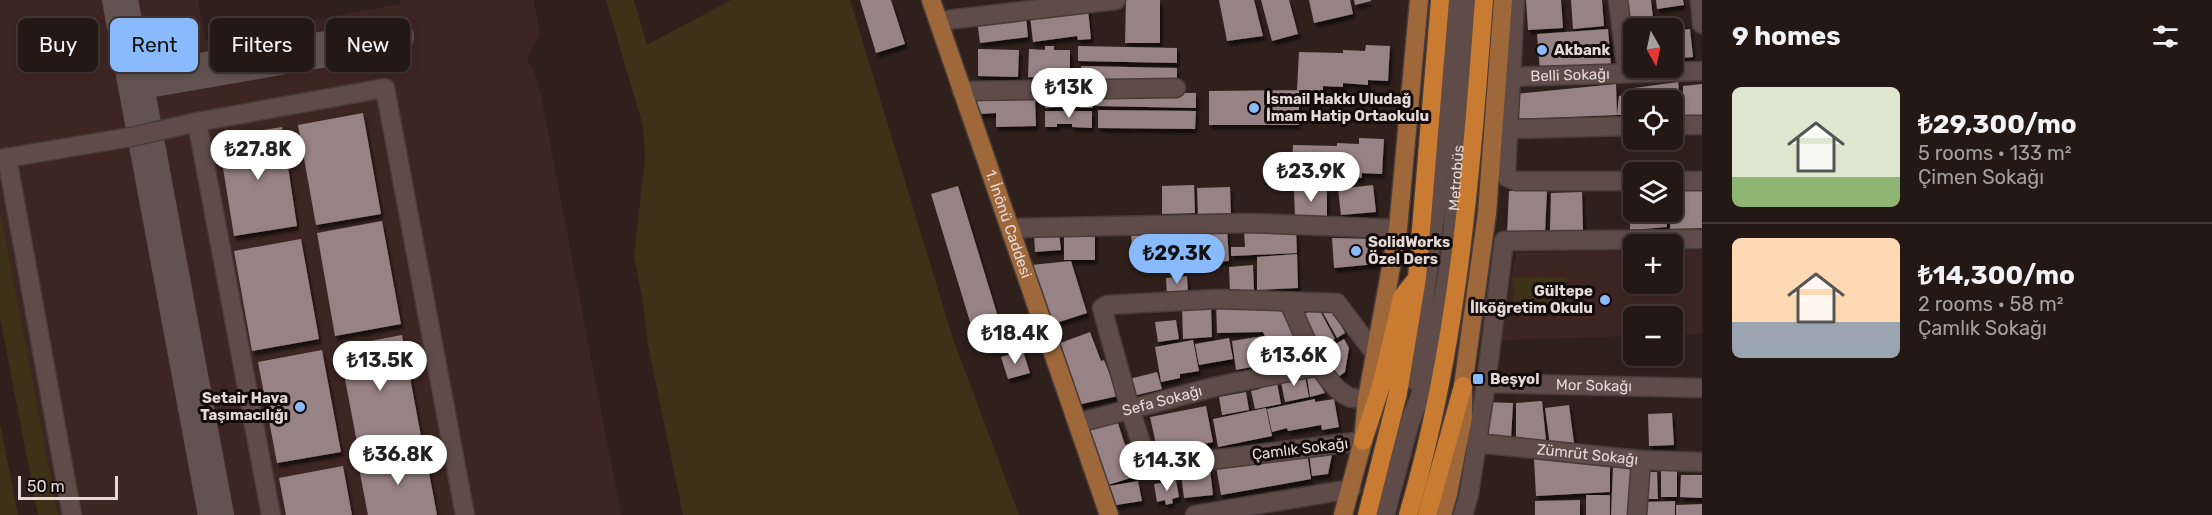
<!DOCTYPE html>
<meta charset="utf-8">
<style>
:root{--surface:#241815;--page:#302522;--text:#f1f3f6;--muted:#a3a0a0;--line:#413734;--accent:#89bafc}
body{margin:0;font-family:Rubik,sans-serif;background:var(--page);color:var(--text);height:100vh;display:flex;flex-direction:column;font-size:22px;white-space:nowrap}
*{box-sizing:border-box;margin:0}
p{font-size:20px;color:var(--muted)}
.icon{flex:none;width:33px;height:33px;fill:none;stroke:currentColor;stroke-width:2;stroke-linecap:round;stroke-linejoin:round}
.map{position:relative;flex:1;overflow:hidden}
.details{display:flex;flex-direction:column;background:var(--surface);width:510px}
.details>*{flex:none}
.banner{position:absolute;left:18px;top:18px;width:570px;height:54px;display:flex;gap:12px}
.needle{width:39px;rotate:171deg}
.fabs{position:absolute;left:1623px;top:18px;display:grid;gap:12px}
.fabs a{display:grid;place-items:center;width:60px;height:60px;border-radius:9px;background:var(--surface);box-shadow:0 3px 9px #0003,0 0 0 2px var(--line);font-size:30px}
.scale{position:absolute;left:18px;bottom:15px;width:100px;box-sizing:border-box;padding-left:6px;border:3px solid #e4d9d6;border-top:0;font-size:16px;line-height:21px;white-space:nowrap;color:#e4d9d6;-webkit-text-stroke:4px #130b0a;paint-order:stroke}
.price{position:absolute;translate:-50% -51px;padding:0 14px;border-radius:21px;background:#fff;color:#222;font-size:20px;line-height:39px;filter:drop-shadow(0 2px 3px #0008)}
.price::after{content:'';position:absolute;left:50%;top:36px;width:18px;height:14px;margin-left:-9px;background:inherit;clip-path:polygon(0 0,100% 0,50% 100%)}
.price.selected{background:var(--accent);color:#111}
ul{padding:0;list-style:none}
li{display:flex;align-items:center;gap:18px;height:150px;padding:0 30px}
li+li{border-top:2px solid var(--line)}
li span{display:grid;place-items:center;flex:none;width:168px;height:120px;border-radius:9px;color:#555}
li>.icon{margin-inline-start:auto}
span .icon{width:72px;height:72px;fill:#fffc;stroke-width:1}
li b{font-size:26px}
h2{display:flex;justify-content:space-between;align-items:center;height:72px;padding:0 30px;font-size:26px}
.pill{padding:0 21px;border-radius:9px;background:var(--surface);box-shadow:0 3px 9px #0003,0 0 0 2px var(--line);font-size:21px;line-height:54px}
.pill.selected{background:var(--accent);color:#111}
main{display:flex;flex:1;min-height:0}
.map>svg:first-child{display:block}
</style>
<main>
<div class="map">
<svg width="1702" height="515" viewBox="0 0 1702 515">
<defs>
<filter id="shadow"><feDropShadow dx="2.5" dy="4.5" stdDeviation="1.5" flood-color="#0009"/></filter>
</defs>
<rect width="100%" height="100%" fill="#30201c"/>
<!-- built -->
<path fill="#3d2621" d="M0,0H198L206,40L400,4V0H534L540,34L527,59L535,74L541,96L621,515H58L0,209Z
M1633,251L1634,284H1672L1673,251H1702V334L1673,335L1672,316H1634L1633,336L1500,340L1516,253Z"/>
<!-- green -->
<path fill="#3d3217" d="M606,0H634L647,45L731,0H850L953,339L1019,515H683L648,345L643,303L634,255L645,158L643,126Z
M0,209L58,515H38L0,317Z
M1566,277L1567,314L1514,315L1513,278Z
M0,424L18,515H0Z"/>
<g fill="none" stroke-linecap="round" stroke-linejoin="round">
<!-- taxiway -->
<path stroke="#625350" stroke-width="36" d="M120,0L216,515
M136,82L396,37"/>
</g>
<!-- building -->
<path fill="#978285" filter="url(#shadow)" d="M860,0H891L905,44L876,53Z
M1126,0H1160V43H1125Z
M1219,0H1254L1263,36L1227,41Z
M1261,0H1289L1298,34L1272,41Z
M1309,0H1350L1353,14L1314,23Z
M1354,0H1371V1L1355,5Z
M1526,0H1561L1563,28L1528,30Z
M1571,0H1602L1604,26L1573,29Z
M1621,0H1651L1653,18L1623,21Z
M1656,0H1683L1684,5L1657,9Z
M1088,9L1091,39L1078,40L1077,36L1033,42L1030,16Z
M1026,15L1028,37L980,43L977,20Z
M1649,24L1650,28H1634V67L1625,27Z
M1608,29L1611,65L1540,71L1537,34Z
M1690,29L1693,57L1672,59V31Z
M1366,45L1390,46L1388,81L1368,80V85L1343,83V87L1323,86V91L1297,90L1299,52L1343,53V50L1365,51Z
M1045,46H1054V50H1070V78H1053V81H1046V78L1028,77L1029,49L1045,50Z
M1078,46L1177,48V63L1078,61Z
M978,49L1019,50L1018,77L978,76Z
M1081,66L1177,68V84L1081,82Z
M1678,82L1683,119L1672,118V100H1635V94L1632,115H1617L1619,96L1635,94L1634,88Z
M1616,84L1617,115L1517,119L1515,94Z
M1702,84V118L1683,119V86Z
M1299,90V125H1209V91Z
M1097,92L1196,93V108L1096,106Z
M1045,94H1093V108H1079V106L1045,108Z
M1035,96L1036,126L996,127V113L980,114L976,98Z
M1098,110L1196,111L1195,129L1098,128Z
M1045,111H1092V128L1072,127V124H1057V127H1045Z
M363,113L381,214L316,225L298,125Z
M282,127L297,226L234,236L218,137Z
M1359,138L1384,139L1382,174L1362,173V178L1337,176V180L1317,179V184L1291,182L1293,145L1337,146V143L1359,144Z
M1194,185L1195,213L1162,214V186Z
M1373,185L1376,212L1341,215L1338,189Z
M958,186L1002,330L975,338L931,194Z
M1230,187L1231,215L1198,216L1197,188Z
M1327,189V217L1295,218L1294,190Z
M1547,190L1545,234L1507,233L1509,191Z
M1672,190L1702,191V228L1670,229Z
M1630,191H1634V212H1667V227L1630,230Z
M1582,192L1583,230L1550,231L1551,193Z
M382,221L401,324L335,336L317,233Z
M1160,227L1161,252L1132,253L1131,228Z
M1227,227L1229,261L1197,263L1196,229Z
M1296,228L1297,253L1231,256V247H1245L1244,230Z
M1059,232L1061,250L1035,252L1034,234Z
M1064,232H1095V260H1064Z
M1332,238L1380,239L1377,264L1334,268Z
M301,239L319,339L252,351L234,251Z
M1297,254L1298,288L1257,290V257Z
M1071,261L1087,313L1053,324L1031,265Z
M1253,265L1254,293L1230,294L1229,267Z
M1187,276L1188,293L1167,294L1166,278Z
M1216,302L1279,303L1301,352L1277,363L1263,332L1217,333Z
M1211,305L1212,337L1183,339L1182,307Z
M1318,307L1335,339L1317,348L1300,316Z
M1332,308L1345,333L1337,338L1323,313Z
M1176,320L1179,339L1158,342L1155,322Z
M1090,332L1101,361L1104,360L1118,396L1077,405L1055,345Z
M402,335L421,436L358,448L339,347Z
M1263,336L1268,364L1236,370L1232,341Z
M1229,338L1233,359L1199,365L1195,344Z
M1344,339L1349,348L1345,372L1337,378L1321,353Z
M1193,340L1199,371L1180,374V378L1161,382L1155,347Z
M322,350L341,452L277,463L258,362Z
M1023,351L1030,373L1008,379L1001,357Z
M1157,372L1162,389L1129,397L1125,380Z
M1304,372L1309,397L1285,402L1280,377Z
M1307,377H1315L1325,393L1310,397Z
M1277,383L1281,404L1255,409L1251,391L1260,389L1259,387Z
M1246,392L1249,410L1222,415L1219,397Z
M1315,399V402L1334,399L1339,427L1322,430L1321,425L1288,431L1287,428L1272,432L1267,409Z
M1542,401L1546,440L1516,441V403Z
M1485,402L1513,403L1511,439L1482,437Z
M1569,405L1574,443L1550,446L1545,408Z
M1206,406L1213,442L1158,453L1150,417Z
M1266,408L1272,436L1218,447L1213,419Z
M1672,413L1674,445L1649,446L1648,414Z
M1117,420L1125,445L1130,444L1140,475L1108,485L1098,455L1095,456L1087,429Z
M1333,450L1328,474L1312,476L1309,453Z
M425,451L437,515H368L358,463Z
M1307,453L1311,479L1221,495L1216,466Z
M1534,459L1610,467V492L1536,496Z
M343,466L352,515H286L279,478Z
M1613,467H1633V515H1611Z
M1210,469L1213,495L1184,498L1181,473Z
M1661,470H1677V497H1661Z
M1645,472H1657L1658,499H1646Z
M1681,475H1702V498L1680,497Z
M1176,480L1179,497L1172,499L1173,503L1166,505L1165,500L1157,502L1154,484Z
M1138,481L1142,501L1116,505L1109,486Z
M1586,495H1610V515H1586Z
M1580,500V515H1535V501Z
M1675,501V515H1646L1645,502Z
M1702,504V515H1676V505Z"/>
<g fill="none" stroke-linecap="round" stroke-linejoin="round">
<defs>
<g id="minor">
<path d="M1515,0L1506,171L1507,177L1516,181H1634"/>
<path d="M1618,0L1627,72"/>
<path d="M1700,0L1702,24"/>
<path d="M938,21L1116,0"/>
<path id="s1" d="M1510,77L1702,71"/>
<path d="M962,91L1176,88"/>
<path d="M197,122L271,515"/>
<path d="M1672,125H1702"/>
<path d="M1509,129L1634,126"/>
<path d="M7,158L72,515"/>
<path d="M0,159L131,137L197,122L385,88L465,515"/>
<path d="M1672,181H1702"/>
<path d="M1011,228L1253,223L1398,229"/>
<path d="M1289,302C1301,328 1321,384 1349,397C1353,399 1362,398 1367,399"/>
<path d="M1414,380L1437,199L1454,0"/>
<path id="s2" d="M1486,383L1702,388"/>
<path id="s3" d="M1078,423L1218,386L1319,366"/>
<path d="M1363,441L1172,465L1151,462L1143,449L1130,409L1102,308L1107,305L1216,299L1337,303L1376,355"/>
<path id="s4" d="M1476,443L1641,460L1702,462"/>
<path d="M1195,515L1351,489"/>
<path id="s5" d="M1385,515L1410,421L1419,400L1436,337L1451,254L1469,0"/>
<path d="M1463,515L1469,494L1486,383L1504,241L1702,239"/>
<path d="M1637,515L1641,460"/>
</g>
<g id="major">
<path id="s6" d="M931,0L1109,515"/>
<path d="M1343,515L1363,441L1367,399L1398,229L1419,0"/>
<path d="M1442,515L1448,494L1463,417V386L1487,213L1503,0"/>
</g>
<path id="highway" d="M1363,441L1382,383L1402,297L1414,282
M1367,515L1398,393L1417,278L1440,0
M1408,515C1458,348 1471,173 1484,0
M1427,515L1463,386"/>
</defs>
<!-- minor casing -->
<use href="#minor" stroke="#483b38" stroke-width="21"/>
<!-- major casing -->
<use href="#major" stroke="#483b38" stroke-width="21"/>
<!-- highway casing -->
<use href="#highway" stroke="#483b38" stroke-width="21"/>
<!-- minor -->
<use href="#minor" stroke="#5f4c48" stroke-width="18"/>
<!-- major -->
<use href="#major" stroke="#9e683a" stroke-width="18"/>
<!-- highway -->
<use href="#highway" stroke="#c87b31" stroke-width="18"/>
</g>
<!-- markers -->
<g fill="#89bafc" stroke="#130b0a" stroke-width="2">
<circle cx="1542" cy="50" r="6"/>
<circle cx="1254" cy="108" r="6"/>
<circle cx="1356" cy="251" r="6"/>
<circle cx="1605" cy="300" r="6"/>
<rect x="1472" y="373" width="12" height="12" rx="3"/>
<circle cx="300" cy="407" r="6"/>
</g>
<g text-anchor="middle" stroke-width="6" stroke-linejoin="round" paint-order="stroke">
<!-- poi labels -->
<g font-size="15" font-weight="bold" fill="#e4d9d6" stroke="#130b0a" text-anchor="start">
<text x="1554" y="55">Akbank</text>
<text x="1266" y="104">İsmail Hakkı Uludağ<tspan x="1266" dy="17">İmam Hatip Ortaokulu</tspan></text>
<text x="1368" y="247">SolidWorks<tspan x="1368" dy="17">Özel Ders</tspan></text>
<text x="1593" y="296" text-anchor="end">Gültepe<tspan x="1593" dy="17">İlköğretim Okulu</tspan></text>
<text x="1490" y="384">Beşyol</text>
<text x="288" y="403" text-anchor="end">Setair Hava<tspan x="288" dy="17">Taşımacılığı</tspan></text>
</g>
<!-- street labels -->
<g font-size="15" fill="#e4d9d6" stroke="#130b0a">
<text dy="5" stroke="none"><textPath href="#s1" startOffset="60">Belli Sokağı</textPath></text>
<text dy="5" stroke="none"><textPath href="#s5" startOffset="346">Metrobüs</textPath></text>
<text dy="5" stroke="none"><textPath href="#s6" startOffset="237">1. İnönü Caddesi</textPath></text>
<text dy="5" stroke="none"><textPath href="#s2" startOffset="108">Mor Sokağı</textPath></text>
<text dy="5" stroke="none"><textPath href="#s3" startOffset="87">Sefa Sokağı</textPath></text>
<text transform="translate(1300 449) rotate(-7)" y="5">Çamlık Sokağı</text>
<text dy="5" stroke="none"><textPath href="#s4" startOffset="112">Zümrüt Sokağı</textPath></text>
</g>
</g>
</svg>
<div class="fabs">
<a><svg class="needle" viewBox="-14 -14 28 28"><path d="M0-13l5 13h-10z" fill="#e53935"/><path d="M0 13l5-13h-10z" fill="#a3a0a0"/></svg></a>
<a><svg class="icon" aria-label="locate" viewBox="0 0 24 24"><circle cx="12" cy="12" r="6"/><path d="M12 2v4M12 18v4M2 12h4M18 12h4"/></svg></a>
<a><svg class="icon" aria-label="layers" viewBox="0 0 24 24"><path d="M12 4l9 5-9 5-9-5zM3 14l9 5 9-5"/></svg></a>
<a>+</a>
<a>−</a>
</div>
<div class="scale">50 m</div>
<b class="price" style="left:1069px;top:119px">₺13K</b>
<b class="price" style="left:258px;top:181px">₺27.8K</b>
<b class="price" style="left:1311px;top:203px">₺23.9K</b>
<b class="price selected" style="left:1177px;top:285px">₺29.3K</b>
<b class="price" style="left:1015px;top:365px">₺18.4K</b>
<b class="price" style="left:1294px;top:387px">₺13.6K</b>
<b class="price" style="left:380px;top:392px">₺13.5K</b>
<b class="price" style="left:398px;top:486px">₺36.8K</b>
<b class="price" style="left:1167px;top:492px">₺14.3K</b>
<div class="banner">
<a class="pill">Buy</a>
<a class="pill selected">Rent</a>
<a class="pill">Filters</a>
<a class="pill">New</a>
</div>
</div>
<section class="details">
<h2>9 homes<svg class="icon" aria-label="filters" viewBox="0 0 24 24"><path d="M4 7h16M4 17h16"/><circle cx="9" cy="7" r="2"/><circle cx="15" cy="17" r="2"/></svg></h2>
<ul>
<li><span style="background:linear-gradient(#dfe7d0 75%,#8fb573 0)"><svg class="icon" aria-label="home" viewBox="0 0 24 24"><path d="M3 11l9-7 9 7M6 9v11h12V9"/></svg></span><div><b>₺29,300/mo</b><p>5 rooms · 133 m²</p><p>Çimen Sokağı</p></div></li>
<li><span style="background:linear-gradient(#ffd9b3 70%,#9aa5b1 0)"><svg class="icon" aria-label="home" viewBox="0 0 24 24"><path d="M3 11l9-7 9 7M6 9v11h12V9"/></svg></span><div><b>₺14,300/mo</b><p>2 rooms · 58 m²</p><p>Çamlık Sokağı</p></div></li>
</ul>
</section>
</main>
